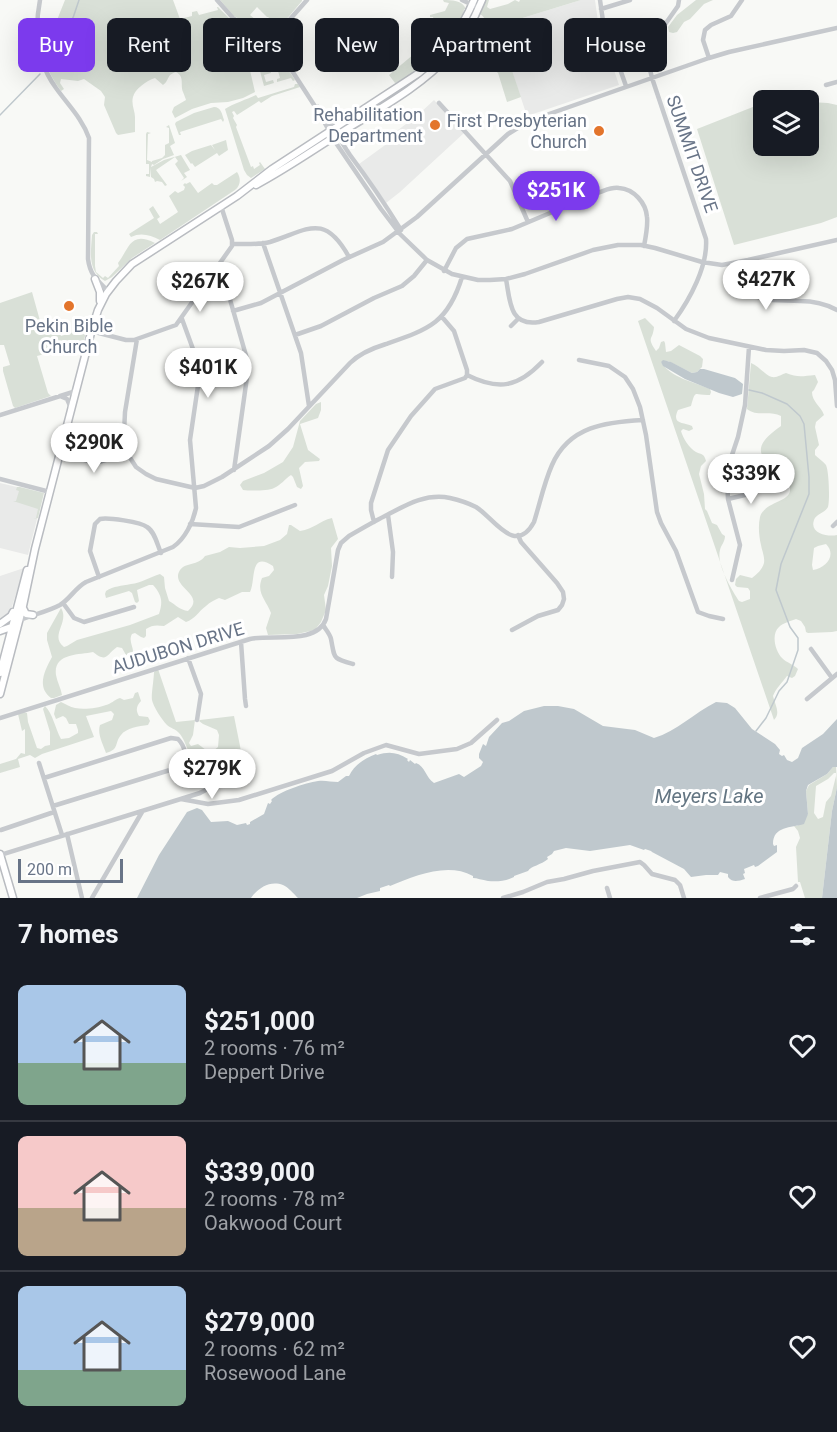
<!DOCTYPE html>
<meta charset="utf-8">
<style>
:root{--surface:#171b24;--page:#20242c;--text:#f1f3f6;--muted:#9ea1a6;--line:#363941;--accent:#7c3aed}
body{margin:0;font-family:Roboto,sans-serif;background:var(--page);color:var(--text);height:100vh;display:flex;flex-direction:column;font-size:22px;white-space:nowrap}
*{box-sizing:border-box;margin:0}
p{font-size:20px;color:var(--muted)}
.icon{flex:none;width:33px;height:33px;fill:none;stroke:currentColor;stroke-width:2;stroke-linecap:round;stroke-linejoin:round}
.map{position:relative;height:898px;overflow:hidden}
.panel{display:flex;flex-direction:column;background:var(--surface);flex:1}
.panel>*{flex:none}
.top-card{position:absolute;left:18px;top:18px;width:801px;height:54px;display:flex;gap:12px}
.tools{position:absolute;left:753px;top:90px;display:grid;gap:12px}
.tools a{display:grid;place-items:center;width:66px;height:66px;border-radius:9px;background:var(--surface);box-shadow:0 6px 24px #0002;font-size:30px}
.scale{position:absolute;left:18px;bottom:15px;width:105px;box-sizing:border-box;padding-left:6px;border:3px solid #687487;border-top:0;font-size:16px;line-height:21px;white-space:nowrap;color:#687487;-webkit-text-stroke:4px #fff;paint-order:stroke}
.price{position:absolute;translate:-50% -51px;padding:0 14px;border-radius:21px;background:#fff;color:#222;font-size:20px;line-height:39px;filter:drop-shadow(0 2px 3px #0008)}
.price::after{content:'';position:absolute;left:50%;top:36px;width:18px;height:14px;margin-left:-9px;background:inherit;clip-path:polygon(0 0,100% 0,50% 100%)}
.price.selected{background:var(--accent);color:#fff}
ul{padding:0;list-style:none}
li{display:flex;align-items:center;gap:18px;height:150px;padding:0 18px}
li+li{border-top:2px solid var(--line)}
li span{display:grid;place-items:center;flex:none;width:168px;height:120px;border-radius:9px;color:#555}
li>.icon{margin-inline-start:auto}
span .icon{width:72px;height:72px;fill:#fffc;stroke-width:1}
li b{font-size:26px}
h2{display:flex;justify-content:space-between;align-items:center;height:72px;padding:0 18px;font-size:26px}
.pill{padding:0 21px;border-radius:9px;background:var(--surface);box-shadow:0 6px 24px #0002;font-size:21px;line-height:54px}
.pill.selected{background:var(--accent);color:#fff}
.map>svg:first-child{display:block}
</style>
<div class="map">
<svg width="837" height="898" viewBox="0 0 837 898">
<rect width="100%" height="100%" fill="#f8f9f6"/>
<!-- built -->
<path fill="#e9eae9" d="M581,0H595L598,22L619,85L527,116L497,26Z
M434,100L464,133L400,192L386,203L359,164L388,143L386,139L418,115Z
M0,483L21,488L40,507L28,555L0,548Z
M24,568L10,613L6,617L0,621V576Z"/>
<!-- green -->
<path fill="#d9e0d7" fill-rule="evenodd" d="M65,0H173L180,19L192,16V12L197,11L199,15L218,10L217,7H218L231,20L244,30L241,35L228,25C217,27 213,35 207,43C211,54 220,55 223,68L231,66L233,67L260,61L256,42L245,45L246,49L245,51L240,47C244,43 244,36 249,32C270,44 282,60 295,80L293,81L291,78L277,82V79L280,78L278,71L275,72L272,63L268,64L271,73L264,75L266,82L273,80L274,83L264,86L258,64L249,66L255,92L243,98L228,102L211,103L192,109L175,118L172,112L174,107L186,100C185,97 184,94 183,92C180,84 185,77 176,72C166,75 170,80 163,85L155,78C146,81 135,89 133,97C131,104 135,111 135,117C135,122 135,127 135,132L118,135L116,133L104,105L105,97L101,91L84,79L78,81L61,79L60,83L64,89L61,91C53,80 47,69 43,55Z
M220,0H302V1L274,34L269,30L273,26L272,23L273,21L268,17H267L257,7L250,15L256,20L253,25L255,26L254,28L234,16Z
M443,0C452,0 462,0 466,9H464C464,19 446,47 436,50L429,45L427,41L435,32L433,28L436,27L433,17H430V15L445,11L449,3L444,2Z
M486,0H489L487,7L490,9L508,4L515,0L519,2L520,0H581L497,26L521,97L507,102L498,73L487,64L495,54L489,49L494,42L482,33C485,25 488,19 480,14Z
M696,0H713L704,4L690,19L684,22L677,32L673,33L669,32L668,27L677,15Z
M421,45L433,53V56C423,66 408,80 395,83L389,75L414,54V51L415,50L416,52L420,50L419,46Z
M295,84H298L300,87L272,96L261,103L259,101L237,115L234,111L232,112L234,116L233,118L237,125L236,127L251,167L253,166L254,169L260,165L259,163L260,162L265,169L251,178L247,175L244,170L225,109C232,104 248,99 256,95L258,98L294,87Z
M809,102L828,103L837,105V217L821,223L734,245L697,129L763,103L764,146H808Z
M214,107C221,107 222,114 224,120L223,122L221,119L180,132L181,135H179L175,124L176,122L194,113Z
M169,125L175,143L170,146L174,155L163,159L154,165L152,164L151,167L164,160L181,155L190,170L184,173L187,177L181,181L184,178L175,164L178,161L175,157L156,170L167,185L165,186L162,182L157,181L155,182L154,179L151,177V168L150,177L146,176V174H149V164H146V134L147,132L151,133L148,134L147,160L152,162V161L162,158L165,155V145L169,143V128L166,127Z
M226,140L228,150L219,156L217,153L195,167L192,163L191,164L185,155L192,151L211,145L215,150L212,145Z
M237,172C241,178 241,185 235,190L160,240C150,235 141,232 131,237L129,234L154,218L149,209L153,206L160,217L157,219L160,224L178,212L169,196L175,191L178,193L184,190L185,187L183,185L185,183L186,184L190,182L198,193L212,183L214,185H217Z
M94,232H97L98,234H95V266L96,272L103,278L105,276L108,278L119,266L118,263C129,249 130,230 155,243L132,258L112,277L105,281C87,271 91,252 92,235Z
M32,292L42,328L56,324L61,336L87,328L83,344L37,356L48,393L51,396L15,408L13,406L3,371V367L10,365L4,345H0V303Z
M645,318L654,327C653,341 646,336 656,351L659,348L661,342L664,341L665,343L666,352L671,351L679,345L700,356L703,359L702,367L697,372L692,373L668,361L661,362C671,378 694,382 710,389L711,392L710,395C694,396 696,388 691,406L678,410C671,425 684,422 692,426L693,429L689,431L683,429L681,431C683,438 689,448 696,452C702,455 704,453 706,461L701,466L699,474L704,494L705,509L707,511L712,523L717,525L722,534L725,536C725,542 721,545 720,550C716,564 732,590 739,601L742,602L750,599V591L748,588L737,587L735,585L736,579L740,575L752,578C757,574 762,570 764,563C765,557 762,551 761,545C759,536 758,526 760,517C764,502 790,502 790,490C792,464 730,461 781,426V416C770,410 756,417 747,409L751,363C759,366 766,376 772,377C777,378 782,374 786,373C798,378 803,376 815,375L818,382L814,390L812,392C812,402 821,406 824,415L816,422L815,427L819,445L815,450V455C818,458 823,461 826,465C829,471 830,501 828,507C825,513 816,514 814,520C809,534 829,537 837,535V631L832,632L808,633L806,632L805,627L801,621L796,619C791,621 783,623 779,627C771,634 775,651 782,658C787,663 793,664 798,669L795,676L792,678L787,676C782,683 776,688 773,696C775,705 781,713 774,720L638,321ZM826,544C837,555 826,568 813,570L812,565L814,548L818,546Z
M321,402V410L318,418L300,424L308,450L320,459L319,461L305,462L299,468L303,486L301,489L297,487L293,477L291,475C285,479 281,485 274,488C268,491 250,491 243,490L240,485L243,481L264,473L283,462L293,447L300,421L316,404Z
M17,487H20L44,493L38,518L33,519L36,518L38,509L13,501H16L19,491L16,490Z
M332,518L338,539L331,548L332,566L328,586L324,595L326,610L321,622L315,630L297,634L268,635L266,628L271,613C266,600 256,593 262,578L269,576L274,570L273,566C249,550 256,581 250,592H242L225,600L219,598C215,600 210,602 206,606C198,612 195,619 186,622L178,617L164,626C156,625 152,625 146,629V636L144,638L141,637L135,633L132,634C128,641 134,647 133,654L130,656L126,655L122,648L117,647C106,655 107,663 93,652C79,655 53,653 56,675C57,682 61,688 62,695L54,698H51C36,687 45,670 52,657L47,640V633L61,608C70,622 49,636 64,647L67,646L77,640L130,625L159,614C163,602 162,595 153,585H149L137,590L139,601L137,603L135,602L132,593L129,591L106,598L105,594L106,591C114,586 121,586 131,584C141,583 150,577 160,574L164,577L165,588L169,601C176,605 180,610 188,611C207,594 169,587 180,570C186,562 198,566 205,556L220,552L229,547L240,548L264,546L280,540L287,534L289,525H291L300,531C314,529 319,521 332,518Z
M158,669L176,722L195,720L193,735L189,743L191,746L198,744L206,750L213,751L218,747L219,735L217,730L203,724L199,721L200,720L234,716L241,751L234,749C228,753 226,759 221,763C211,773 192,778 179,782L177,781C174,765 193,773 189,754C188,749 183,737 179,733C176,729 170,728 167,725C162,720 153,706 152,700C151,695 154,679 154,672Z
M138,692L141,701C137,705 135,710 139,716L148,717L150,721L148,725C139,726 126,728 121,735C114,743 120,749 106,753C103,744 97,734 100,725L112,720L114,714L111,711L86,716L94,737L42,754L35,758L30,755L18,759L20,767L0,773V764L16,759L21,753L25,754V729L22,731L18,714L24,712L27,713L28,722L37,748L41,749L45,746L50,745V732L43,709L45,706C53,714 55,728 61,739L69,738L78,733V730L76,724H69L66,718L63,716L56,719L54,714L56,705L61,702C66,704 70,707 75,708C84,710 98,708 106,705C111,704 114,700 120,698L124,700L133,698L135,693Z
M836,766L837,787L832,811L822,898H805L800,882H798L796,847L800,838L798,831L794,826H797L808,814L806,791L809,785L827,774L833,767ZM834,773H836V776L831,796L826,802L823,817L818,819L814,813L816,786L828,779Z"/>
<!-- water -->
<path fill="#bfc8cd" d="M663,360L671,362L692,373L697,372L700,369H704L735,378L743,384L742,394L733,397L719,393L685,379L663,366L661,362Z
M716,702L727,703L735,708L752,729L775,744L780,750L779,754L782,756L784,755L787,760L792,762L798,758L802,748L823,734L837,719V767H833L827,774L808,785L806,791L808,814L804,824C791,828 773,826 773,844L774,846L777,845V852L758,866L755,867L754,865L744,869L745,873L743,874L745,879C738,881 733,883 728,877V874L720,872L718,875H706L691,877L684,869L652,852L651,851L645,849L644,850L630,845L590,851L566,848L554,851L552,854L547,857L548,859C541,865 531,866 528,871L514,876V877C506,881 497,882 488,881C482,880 477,878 473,878V876C447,862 415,876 390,886L389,885L380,888V891L367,894L357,898H298C294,894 288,887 283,885C270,880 258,888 251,898H137L159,855L187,812L197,808L202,810L211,822L228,821L237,825L246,823L247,825L250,824V822L264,814L268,803L270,804L272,801L271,800C280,791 305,783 318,781C325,780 331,782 338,782L346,776H349C354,765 365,758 376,754L377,755C389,751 397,752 408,759L407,760L409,762L410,760L415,764L416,763C425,766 426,778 434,783L459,774L464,777L481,766L483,762L479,758V754L483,744L486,746L489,737L502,723L509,721L524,711L544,706H558L574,709L603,726L635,730L654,738C677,731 694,713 716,702Z
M837,787V898H822L832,811Z"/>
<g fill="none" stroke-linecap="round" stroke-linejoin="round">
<!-- stream -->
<path stroke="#bfc8cd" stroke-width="1.5" d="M49,60C62,43 73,21 79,0
M0,115L40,74
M749,390L762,393L787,404L800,416L804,424L809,477V494L781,564L776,590L790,627L798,638V650L787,682L779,691L766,718L756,731"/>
<defs>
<path id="major" d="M256,185C286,169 313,150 342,132C377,110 422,86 449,55C463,39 474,20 482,0
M95,279L100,292V301
M23,608L26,614L33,615
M0,624L11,616L13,612
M0,631L14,626
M0,673L27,570
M0,694L23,606L35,549L92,329L98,310L106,294L116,281L132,264L237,196L272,169L419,73C444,53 462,29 474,0
M0,854L13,898"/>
</defs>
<!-- major casing -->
<use href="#major" stroke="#b9bcc1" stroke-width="9"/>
<!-- minor -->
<path stroke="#c6c9cd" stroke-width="4.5" d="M40,0C34,31 37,62 56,88C68,105 82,118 89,138L88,259C90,275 97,280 108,291
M217,0L233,18L269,43L285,60L318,111L336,143L381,209L400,234L427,260L452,274L478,280H490L506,279L525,274L593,250L618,245H641L655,248L702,262L722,265L748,260L837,240
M462,0L479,8
M600,0L603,21L626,86
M601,9L630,0
M625,22L635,52L647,56
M269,43L307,0
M709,58L703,40L705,30L711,25L731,16L742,0
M826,85L837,82
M439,103L510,181L528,222
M318,107C331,122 339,139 350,155C368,179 385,204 401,230
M263,243L301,353L309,406
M233,244C245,244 258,245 270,242C308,230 324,212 349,257
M737,263C739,272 740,282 746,289C759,304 783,299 800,301C813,301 826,304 837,310
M444,271L456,248L467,239L512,229L600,192C606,190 612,187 619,188C634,189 646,203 647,217C648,226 646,236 644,246
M213,275L224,283L227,289L247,359L248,370L234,470
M506,279C510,300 509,327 539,322L617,299L628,297L640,299L657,308L686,329L709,338L766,350L784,351L804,350L817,353L826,361L832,370L835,380L837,406
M233,311L261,303L343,260L383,242L417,217L508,134L529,121L709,58L729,52L837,28
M442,317L454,331L467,370V375
M674,321C690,299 708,266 706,239L652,78L648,61L649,47L678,6L679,0
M511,326L518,319
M91,331L126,340H134L176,325L232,246V240L221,206
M295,335L321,326L374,298L402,286L414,276L427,260
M137,339L125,412L124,433L127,453L136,467L146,474L156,479L195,488L204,486L222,477L269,446L288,429L350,363C360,353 373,348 386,344C429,329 448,323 462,277
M579,360L609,366L625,377L633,389L640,407L646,435L657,512L661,523L676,551L698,612L709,616L723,619
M467,375C499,391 518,387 542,362
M60,396L67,399L71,408
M0,415L76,391
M60,454L93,462H99L127,453
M0,479L50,492
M728,499L749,494L761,485
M388,515L393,552L392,577
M374,522L371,510V503L388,450L411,416L435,389L465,378L467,375
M190,524L239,527L295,505
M833,526L837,522
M99,577L90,551L95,524L100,519C107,517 141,522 147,527C155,532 157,544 161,553
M732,580L740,545L728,499L727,480L730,461L738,437L745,405L749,347
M63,603L74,618L84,622L134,607
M18,621C31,615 47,612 60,605C70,599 75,588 86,582L173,547C185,539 193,522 196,508L190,440L200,372L197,360L182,319
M323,625C326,630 330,634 331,639C335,659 332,658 353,664
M512,630L538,616L558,610L562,605L564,599L563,592L557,583L521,542L518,535
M241,642L245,699L246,706
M811,649L832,678
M188,658L201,694L197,720
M807,699L837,674
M0,718L250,639C272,634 317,645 326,619L338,550L341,543L349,536C361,529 373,522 385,516C406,505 426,493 450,498C459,500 468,503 476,507C493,517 515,557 534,522C540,503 544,483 552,465C569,426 606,422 643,420
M39,763L62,835
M44,778L171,738L178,739C184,745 189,759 183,766L53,806
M181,799L208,804L239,800L332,771L364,753L386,745L419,754L457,749L471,743L497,720
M1,830L54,812
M67,834L82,898
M0,855L200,793L232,776
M607,888L610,898
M92,898L142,812
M503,898L523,892L547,882L564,879L593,871L640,862L644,865L652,874L675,880L680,885L684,898
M760,898L793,889L796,886"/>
<!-- major -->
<use href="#major" stroke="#fff" stroke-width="6"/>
</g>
<!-- markers -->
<g fill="#e3752c" stroke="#fff" stroke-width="2">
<circle cx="435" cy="125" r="6"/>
<circle cx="599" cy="131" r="6"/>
<circle cx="69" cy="306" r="6"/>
</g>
<g text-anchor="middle" stroke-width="6" stroke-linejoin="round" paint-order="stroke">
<!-- poi labels -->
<g font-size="18" fill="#687487" stroke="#fff" text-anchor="end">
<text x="423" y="121">Rehabilitation<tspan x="423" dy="21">Department</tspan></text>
<text x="587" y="127">First Presbyterian<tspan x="587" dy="21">Church</tspan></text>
<text x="69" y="332" text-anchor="middle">Pekin Bible<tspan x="69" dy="21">Church</tspan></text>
</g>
<!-- street labels -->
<g font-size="18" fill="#687487" stroke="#fff">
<text transform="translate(692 154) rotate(71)" y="6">SUMMIT DRIVE</text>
<text transform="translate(178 648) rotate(-17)" y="6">AUDUBON DRIVE</text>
</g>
<!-- water labels -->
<g font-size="20" font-style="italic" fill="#637582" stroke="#fff">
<text x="709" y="803">Meyers Lake</text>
</g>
</g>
</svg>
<div class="tools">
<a><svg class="icon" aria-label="layers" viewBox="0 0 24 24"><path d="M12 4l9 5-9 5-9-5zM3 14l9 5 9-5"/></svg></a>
</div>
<div class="scale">200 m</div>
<b class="price selected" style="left:556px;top:222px">$251K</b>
<b class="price" style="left:766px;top:311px">$427K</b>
<b class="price" style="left:200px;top:313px">$267K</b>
<b class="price" style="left:208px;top:399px">$401K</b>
<b class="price" style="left:94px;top:474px">$290K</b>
<b class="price" style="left:751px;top:505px">$339K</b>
<b class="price" style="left:212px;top:800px">$279K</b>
<div class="top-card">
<a class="pill selected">Buy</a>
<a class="pill">Rent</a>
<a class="pill">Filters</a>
<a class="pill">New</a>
<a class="pill">Apartment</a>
<a class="pill">House</a>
</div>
</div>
<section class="panel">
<h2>7 homes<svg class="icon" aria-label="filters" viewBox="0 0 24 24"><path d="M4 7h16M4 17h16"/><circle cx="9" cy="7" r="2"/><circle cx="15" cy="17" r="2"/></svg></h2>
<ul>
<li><span style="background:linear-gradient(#a9c7e8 65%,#7fa58c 0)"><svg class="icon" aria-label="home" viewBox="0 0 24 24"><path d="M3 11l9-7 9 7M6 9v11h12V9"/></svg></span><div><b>$251,000</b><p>2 rooms · 76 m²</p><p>Deppert Drive</p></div><svg class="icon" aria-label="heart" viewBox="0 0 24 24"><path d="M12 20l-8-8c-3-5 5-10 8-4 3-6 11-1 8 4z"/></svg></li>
<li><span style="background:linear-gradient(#f6c9c9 60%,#b9a48a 0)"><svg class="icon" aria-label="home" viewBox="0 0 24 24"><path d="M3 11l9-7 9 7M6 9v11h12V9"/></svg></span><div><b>$339,000</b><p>2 rooms · 78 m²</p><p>Oakwood Court</p></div><svg class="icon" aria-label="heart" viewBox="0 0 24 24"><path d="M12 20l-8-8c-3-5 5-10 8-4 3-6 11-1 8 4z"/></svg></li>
<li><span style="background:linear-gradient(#a9c7e8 70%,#7fa58c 0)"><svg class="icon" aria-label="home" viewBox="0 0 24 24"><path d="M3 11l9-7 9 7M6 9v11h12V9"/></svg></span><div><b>$279,000</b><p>2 rooms · 62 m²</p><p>Rosewood Lane</p></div><svg class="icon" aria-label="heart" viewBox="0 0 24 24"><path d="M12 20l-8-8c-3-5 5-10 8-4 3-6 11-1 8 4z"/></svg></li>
</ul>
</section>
